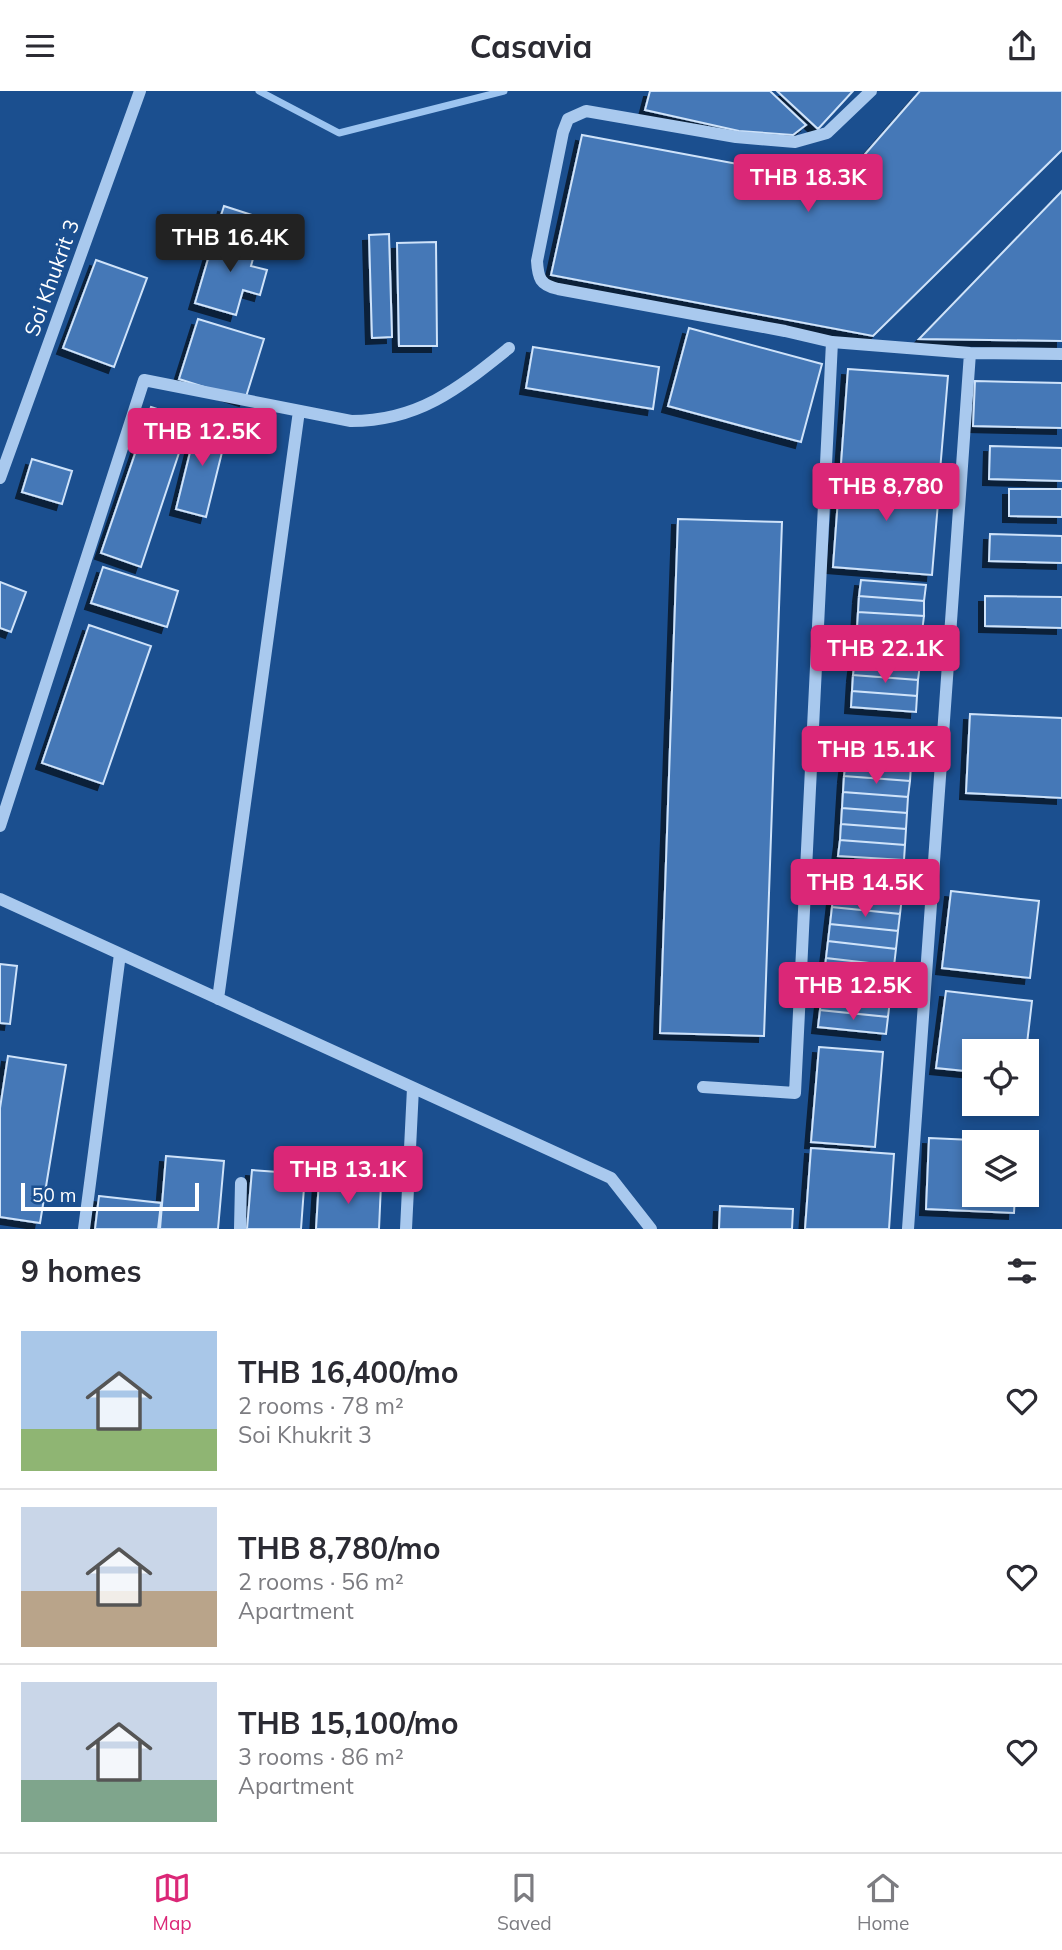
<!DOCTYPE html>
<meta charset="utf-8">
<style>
:root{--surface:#fff;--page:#f7f7f7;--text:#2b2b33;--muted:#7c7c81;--line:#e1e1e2;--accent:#db2777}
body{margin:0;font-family:Mulish,sans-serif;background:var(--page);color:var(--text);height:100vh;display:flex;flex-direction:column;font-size:26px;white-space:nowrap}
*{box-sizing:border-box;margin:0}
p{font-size:23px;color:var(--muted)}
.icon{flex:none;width:38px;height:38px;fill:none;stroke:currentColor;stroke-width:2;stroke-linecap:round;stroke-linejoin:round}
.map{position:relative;height:1138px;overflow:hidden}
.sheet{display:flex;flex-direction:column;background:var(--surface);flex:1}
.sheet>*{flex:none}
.tools{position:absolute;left:962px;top:948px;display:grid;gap:14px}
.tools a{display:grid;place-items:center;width:77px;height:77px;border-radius:0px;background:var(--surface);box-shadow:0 4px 10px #0003;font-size:35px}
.scale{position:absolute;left:21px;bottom:18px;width:178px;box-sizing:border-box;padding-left:7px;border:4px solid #fff;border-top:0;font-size:19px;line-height:24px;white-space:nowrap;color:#fff;-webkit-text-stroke:5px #1b4f8f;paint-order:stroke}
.price{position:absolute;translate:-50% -60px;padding:0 16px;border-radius:7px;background:var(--accent);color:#fff;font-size:23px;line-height:46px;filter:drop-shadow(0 2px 4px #0008)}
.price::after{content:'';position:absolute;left:50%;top:42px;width:21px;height:16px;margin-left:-10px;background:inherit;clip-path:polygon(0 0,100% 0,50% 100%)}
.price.active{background:#222;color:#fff}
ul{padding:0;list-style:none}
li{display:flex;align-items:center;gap:21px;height:175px;padding:0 21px}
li+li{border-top:2px solid var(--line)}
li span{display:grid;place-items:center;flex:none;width:196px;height:140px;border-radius:0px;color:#555}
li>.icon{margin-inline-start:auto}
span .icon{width:84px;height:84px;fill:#fffc;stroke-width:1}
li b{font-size:30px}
h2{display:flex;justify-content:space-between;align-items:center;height:84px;padding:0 21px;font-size:30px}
header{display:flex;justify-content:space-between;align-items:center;height:91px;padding:0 21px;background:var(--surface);font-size:32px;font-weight:700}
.tab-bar{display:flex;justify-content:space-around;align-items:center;height:98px;border-top:2px solid var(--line);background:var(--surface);font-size:19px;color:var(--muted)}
.tab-bar a{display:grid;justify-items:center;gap:4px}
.tab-bar .active{color:var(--accent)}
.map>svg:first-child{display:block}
</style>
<header><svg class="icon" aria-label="menu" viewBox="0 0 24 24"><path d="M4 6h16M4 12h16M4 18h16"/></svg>Casavia<svg class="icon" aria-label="share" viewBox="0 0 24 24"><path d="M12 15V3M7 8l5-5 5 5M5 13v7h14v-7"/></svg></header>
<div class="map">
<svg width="1062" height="1138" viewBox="0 0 1062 1138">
<defs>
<filter id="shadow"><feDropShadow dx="-6" dy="6" stdDeviation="0" flood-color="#0009"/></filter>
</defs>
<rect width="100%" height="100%" fill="#1b4f8f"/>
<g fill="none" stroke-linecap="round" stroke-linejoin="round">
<!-- stream -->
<path stroke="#9cc4f0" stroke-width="7" d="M259,0L339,42L504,0"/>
</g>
<!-- building -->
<path fill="#4478b7" stroke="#cfe3fa" stroke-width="2" filter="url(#shadow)" d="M650,0H770L806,34L793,44L739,40L645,19Z
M777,0H853L818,38Z
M920,0H1062V59L873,245L551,184L582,44L840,92Z
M1062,100V250L919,248Z
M224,115L264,128L257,150L217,137Z
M216,141L257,153L251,175L267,179L260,204L243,199L236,224L195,212Z
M389,143L392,246L372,247L369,144Z
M436,151L437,255H399L397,152Z
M96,169L147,187L114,276L63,257Z
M198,228L264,248L245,309L179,288Z
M689,237L822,273L801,351L668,315Z
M533,256L659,276L653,318L526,297Z
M848,278L948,285L940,380L841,373Z
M975,290L1062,292V337L973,335Z
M151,316L190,329L141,476L101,462Z
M198,329L228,337L206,426L176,418Z
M990,355L1062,357V390L989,388Z
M32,368L72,380L62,413L22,401Z
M840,381L940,388L932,484L833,476Z
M1009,398H1062V426L1009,425Z
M678,428L782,431L764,945L660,942Z
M990,443L1062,445V472L989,470Z
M103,476L178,500L167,536L91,512Z
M861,489L926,494L924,510L859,505Z
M0,491L26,501L11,541L0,537Z
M859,505L924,510V525L858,521Z
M985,505L1062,506V537L985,535Z
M858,521L924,525L922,541L857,537Z
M89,534L151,555L103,693L42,672Z
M857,537L922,541L921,557L856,552Z
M856,552L921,557L920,573L855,568Z
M855,568L920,573L918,589L853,584Z
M853,584L918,589L917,605L852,600Z
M852,600L917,605L916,621L851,616Z
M970,623L1062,627V707L966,702Z
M848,638L913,642L912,658L847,653Z
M847,653L912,658L911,674L846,669Z
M846,669L911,674L910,690L844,685Z
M844,685L910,690L908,706L843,701Z
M843,701L908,706L907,722L842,717Z
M842,717L907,722L906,738L841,733Z
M841,733L906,738L905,754L840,749Z
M840,749L905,754L904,769L838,765Z
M834,798L902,806L900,823L832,816Z
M951,800L1039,810L1030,887L942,877Z
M832,816L900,823L898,840L830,833Z
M830,833L898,840L896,858L828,850Z
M828,850L896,858L894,875L826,867Z
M826,867L894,875L892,892L824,884Z
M0,873L17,875L10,933L0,932Z
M824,884L892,892L890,909L822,901Z
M946,900L1032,910L1026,961H975V981L936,977Z
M822,901L890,909L888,926L820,919Z
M820,919L888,926L886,943L818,936Z
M819,956L883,961L875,1056L811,1051Z
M8,965L66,974L40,1132L0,1126V1017Z
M929,1047L1017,1051L975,1052V1104H1015L1014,1122L926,1118Z
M811,1057L894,1063L889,1138H805Z
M166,1065L224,1070L218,1138H160Z
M252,1079L305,1083L301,1138H247Z
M319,1089L381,1093L379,1138H316Z
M99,1105L161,1112L158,1138H95Z
M720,1115L793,1118L792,1138H719Z"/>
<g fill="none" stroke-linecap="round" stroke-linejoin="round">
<!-- minor -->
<path stroke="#a9c9ee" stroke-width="12" d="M871,0L827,42L795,51L736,46L586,20L568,28L563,41L537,170C538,187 540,194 558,198L785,240L832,251L970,262L1062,263
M0,387L140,0
M0,735L144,289L351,330C419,330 459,297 509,257
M0,808L611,1087L651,1138
M218,908L299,320
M703,996L795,1002L832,251
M84,1138L120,863
M240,1138L241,1092
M406,1138L413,997
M908,1138L970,262"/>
</g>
<g text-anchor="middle" stroke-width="7" stroke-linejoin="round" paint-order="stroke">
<!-- street labels -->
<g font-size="21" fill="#fff" stroke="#1b4f8f">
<text transform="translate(52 187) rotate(-70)" y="7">Soi Khukrit 3</text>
</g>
</g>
</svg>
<div class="tools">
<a><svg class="icon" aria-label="locate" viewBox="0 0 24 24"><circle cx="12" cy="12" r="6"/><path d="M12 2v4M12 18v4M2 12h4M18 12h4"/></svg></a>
<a><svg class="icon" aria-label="layers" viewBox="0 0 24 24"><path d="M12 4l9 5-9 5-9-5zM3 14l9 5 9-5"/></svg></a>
</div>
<div class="scale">50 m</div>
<b class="price" style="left:808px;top:123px">THB 18.3K</b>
<b class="price active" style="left:230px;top:183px">THB 16.4K</b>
<b class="price" style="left:202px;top:377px">THB 12.5K</b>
<b class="price" style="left:886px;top:432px">THB 8,780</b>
<b class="price" style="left:885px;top:594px">THB 22.1K</b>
<b class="price" style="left:876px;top:695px">THB 15.1K</b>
<b class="price" style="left:865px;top:828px">THB 14.5K</b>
<b class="price" style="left:853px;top:931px">THB 12.5K</b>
<b class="price" style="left:348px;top:1115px">THB 13.1K</b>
</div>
<section class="sheet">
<h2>9 homes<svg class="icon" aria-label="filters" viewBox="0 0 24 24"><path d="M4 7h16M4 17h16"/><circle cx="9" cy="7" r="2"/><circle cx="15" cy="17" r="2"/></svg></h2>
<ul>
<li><span style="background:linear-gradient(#a9c7e8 70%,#8fb573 0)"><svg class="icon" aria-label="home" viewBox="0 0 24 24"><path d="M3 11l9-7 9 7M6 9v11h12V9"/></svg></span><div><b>THB 16,400/mo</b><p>2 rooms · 78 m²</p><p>Soi Khukrit 3</p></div><svg class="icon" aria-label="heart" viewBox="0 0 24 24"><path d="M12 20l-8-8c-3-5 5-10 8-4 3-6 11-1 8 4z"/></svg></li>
<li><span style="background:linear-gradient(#c9d6e8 60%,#b9a48a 0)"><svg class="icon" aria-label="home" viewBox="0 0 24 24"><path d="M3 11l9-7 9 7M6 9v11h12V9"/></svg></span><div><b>THB 8,780/mo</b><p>2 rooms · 56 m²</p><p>Apartment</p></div><svg class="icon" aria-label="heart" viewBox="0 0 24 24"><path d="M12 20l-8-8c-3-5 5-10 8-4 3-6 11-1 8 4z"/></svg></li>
<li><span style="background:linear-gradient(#c9d6e8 70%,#7fa58c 0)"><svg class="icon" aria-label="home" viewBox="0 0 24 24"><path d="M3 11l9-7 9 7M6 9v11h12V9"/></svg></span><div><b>THB 15,100/mo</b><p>3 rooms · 86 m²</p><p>Apartment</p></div><svg class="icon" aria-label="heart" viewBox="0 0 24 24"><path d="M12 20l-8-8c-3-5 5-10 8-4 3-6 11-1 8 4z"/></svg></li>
</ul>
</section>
<nav class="tab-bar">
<a class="active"><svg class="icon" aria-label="map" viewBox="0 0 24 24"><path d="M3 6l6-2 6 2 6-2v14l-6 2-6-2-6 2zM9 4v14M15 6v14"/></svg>Map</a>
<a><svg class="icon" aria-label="saved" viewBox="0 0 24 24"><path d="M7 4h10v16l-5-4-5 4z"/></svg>Saved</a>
<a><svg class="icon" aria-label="home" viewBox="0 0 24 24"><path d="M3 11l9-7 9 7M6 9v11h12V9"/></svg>Home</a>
</nav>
